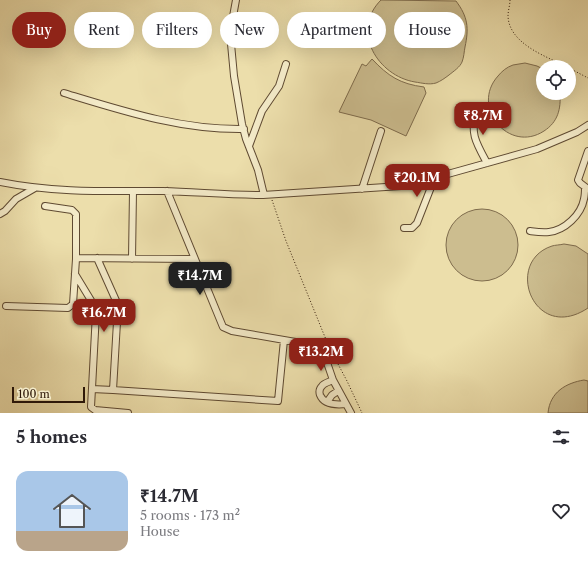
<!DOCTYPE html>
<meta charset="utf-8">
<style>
:root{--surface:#fff;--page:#f2f2f3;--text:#2b2b33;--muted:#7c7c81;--line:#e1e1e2;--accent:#8f2418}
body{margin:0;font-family:"Libre Caslon Text",serif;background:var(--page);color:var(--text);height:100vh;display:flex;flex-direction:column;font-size:15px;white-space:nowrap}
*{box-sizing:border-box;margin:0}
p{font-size:13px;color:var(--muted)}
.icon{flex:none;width:22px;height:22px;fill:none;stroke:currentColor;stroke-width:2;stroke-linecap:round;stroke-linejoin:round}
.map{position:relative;height:413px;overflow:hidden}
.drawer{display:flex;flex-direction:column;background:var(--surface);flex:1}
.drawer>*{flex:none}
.top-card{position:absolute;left:12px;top:12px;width:564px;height:36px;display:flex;gap:8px}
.controls{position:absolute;left:536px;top:60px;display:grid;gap:8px}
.controls a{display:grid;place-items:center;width:40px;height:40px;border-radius:50%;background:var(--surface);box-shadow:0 4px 16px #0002;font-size:20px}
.scale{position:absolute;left:12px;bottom:10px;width:73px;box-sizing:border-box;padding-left:4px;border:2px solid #301909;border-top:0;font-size:11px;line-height:14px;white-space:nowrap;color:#301909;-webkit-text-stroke:3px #f3eac8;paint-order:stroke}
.price{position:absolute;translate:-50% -34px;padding:0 9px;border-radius:8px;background:var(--accent);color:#fff;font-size:13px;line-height:26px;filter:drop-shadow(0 1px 2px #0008)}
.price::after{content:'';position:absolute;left:50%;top:24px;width:12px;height:9px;margin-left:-6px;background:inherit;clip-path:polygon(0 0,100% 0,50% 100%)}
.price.current{background:#222;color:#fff}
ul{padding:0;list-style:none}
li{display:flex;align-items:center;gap:12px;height:100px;padding:0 16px}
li+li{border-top:1px solid var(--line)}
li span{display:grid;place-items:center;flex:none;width:112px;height:80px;border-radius:12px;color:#555}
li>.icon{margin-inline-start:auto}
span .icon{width:48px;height:48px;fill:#fffc;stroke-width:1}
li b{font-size:17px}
h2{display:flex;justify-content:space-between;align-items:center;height:48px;padding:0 16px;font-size:17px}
.pill{padding:0 14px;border-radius:18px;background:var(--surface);box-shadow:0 4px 16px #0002;font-size:14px;line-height:36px}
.pill.current{background:var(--accent);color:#fff}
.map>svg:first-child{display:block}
</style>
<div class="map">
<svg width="588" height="413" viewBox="0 0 588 413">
<rect width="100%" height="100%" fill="#ecdeab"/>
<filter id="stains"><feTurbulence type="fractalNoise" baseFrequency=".005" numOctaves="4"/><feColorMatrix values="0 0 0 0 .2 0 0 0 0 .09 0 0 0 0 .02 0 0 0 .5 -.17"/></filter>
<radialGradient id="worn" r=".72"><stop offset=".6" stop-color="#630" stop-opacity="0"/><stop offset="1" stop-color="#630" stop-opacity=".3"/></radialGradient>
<!-- green -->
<path fill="#ccbd8f" stroke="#7e6b4c" d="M381,0L456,1C468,17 469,28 465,47C464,52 464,57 462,62C460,67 454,71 449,75C445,78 441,81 436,83C429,85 422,83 415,82C378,76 350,31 381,0Z
M372,59C388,76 400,84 424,87L426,93L406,136L371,120L339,112L362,64L366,66Z
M525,63L537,66L543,69V93H560C561,109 558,122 544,131C509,154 470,107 498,76C502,71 507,67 513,65C517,64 521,64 525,63Z
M446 245a36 36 0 1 1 72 0a36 36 0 1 1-72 0Z
M564,244L576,246L588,254V308C534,344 503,262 552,246C555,245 560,245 564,244Z
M584,380L588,381V413H548C550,392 566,383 584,380Z"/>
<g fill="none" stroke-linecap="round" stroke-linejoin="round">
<defs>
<path id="minor" d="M236,0L230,33L234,76L242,124L246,139L258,170L264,195
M64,93C123,111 181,130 244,129
M475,110C471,135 475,141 487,163
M249,146L262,111L279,86L286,64
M588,151L578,180L580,183L588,189
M0,182C54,193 109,191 163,191C197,192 230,195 263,195L401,186L412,184L537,149L577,132L588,125
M362,189L381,131
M167,191L223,327L232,331L313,345L321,348L323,351L333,380L351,413
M0,214L5,211L16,199L35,188
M404,228H412L417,223L435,177
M530,231C537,232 543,233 549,232C565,230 581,215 584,199C585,195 585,191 585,187
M76,258L194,259
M97,258L118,305L113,390
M132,259L133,191
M75,274L92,302L96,313L91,407L95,410L128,413
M6,306L68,308L73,304L76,259V214L72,210L45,206
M333,380C329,382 324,383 322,386C319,389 319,392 320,395C324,405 337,405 346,404
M92,389L113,390L278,401L284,340
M327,402L332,395L338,391"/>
</defs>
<!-- minor casing -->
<use href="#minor" stroke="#5f4a32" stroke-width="8"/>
<!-- path -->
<path stroke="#301909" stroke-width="1" stroke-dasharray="1 2" stroke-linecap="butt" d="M510,0C510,5 508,11 508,16C509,44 547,57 568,67
M569,68L588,78
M272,200L286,241L329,347L347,381L362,413"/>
<!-- minor -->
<use href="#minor" stroke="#f3eac8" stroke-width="6"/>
</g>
<rect width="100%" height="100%" filter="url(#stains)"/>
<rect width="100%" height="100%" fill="url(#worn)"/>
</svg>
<div class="controls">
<a><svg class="icon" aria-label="locate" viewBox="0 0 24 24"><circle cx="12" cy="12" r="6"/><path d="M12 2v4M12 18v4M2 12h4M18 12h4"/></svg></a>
</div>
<div class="scale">100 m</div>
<b class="price" style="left:483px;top:136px">₹8.7M</b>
<b class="price" style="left:417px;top:198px">₹20.1M</b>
<b class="price current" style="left:200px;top:296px">₹14.7M</b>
<b class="price" style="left:104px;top:333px">₹16.7M</b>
<b class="price" style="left:321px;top:372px">₹13.2M</b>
<div class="top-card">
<a class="pill current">Buy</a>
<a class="pill">Rent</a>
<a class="pill">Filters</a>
<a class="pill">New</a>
<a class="pill">Apartment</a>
<a class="pill">House</a>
</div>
</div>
<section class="drawer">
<h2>5 homes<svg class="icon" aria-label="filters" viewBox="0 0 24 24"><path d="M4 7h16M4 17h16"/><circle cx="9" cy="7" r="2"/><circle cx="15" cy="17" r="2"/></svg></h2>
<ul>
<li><span style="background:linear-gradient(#a9c7e8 75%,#b9a48a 0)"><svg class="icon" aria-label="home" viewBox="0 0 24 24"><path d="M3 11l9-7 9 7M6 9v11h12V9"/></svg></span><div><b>₹14.7M</b><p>5 rooms · 173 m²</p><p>House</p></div><svg class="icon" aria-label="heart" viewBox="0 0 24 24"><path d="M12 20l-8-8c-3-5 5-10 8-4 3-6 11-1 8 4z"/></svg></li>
</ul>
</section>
